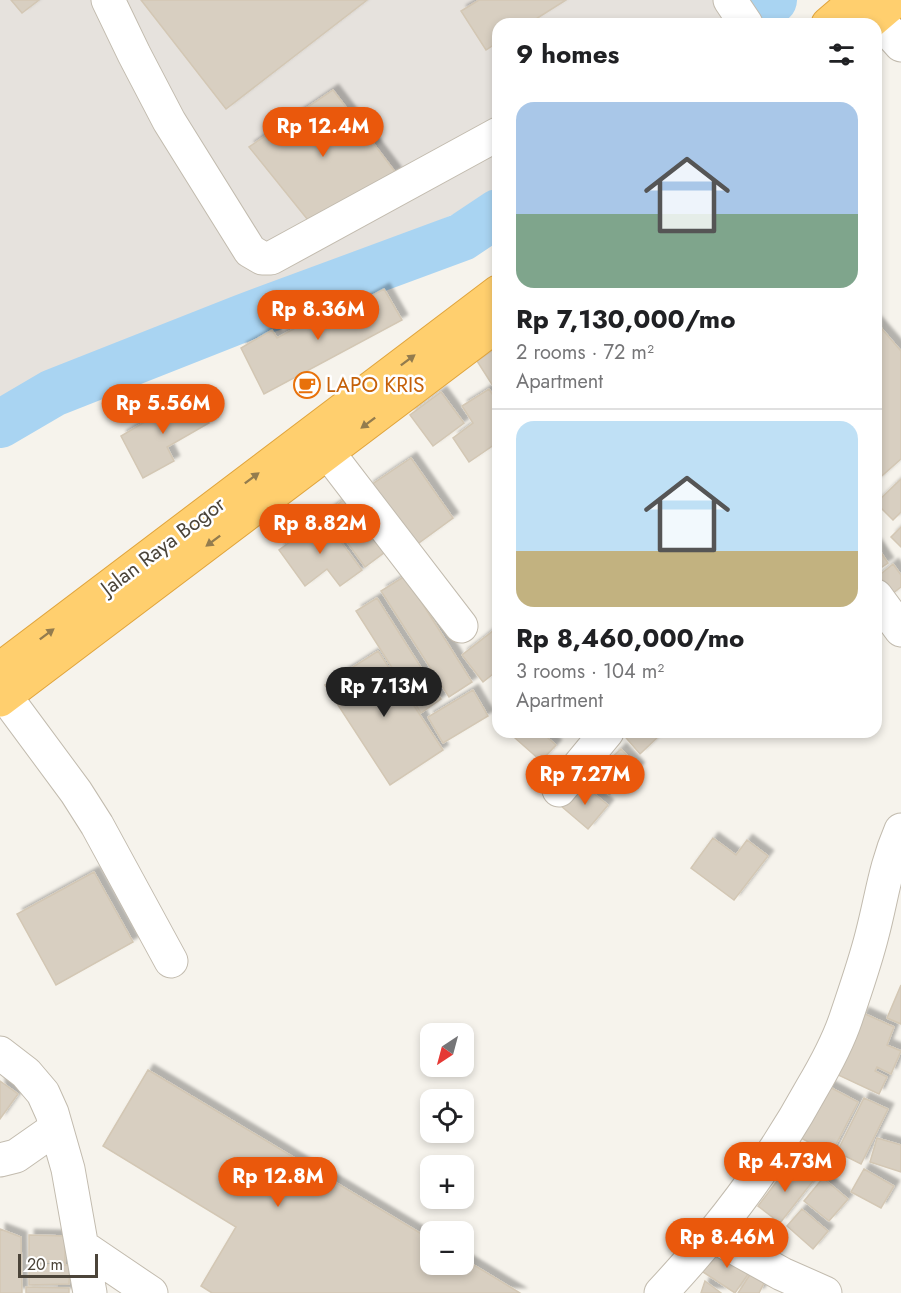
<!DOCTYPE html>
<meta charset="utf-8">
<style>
:root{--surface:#fff;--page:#f2f2f2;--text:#202124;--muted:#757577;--line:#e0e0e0;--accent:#ea580c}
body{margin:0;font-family:Jost,sans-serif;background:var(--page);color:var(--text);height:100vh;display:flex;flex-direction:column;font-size:22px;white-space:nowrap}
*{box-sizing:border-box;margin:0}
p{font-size:20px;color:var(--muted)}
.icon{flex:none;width:33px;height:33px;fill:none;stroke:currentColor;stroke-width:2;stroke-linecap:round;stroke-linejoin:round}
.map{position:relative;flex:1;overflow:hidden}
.side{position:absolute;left:492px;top:18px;width:390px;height:720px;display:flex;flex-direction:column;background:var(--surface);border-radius:18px;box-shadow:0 3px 9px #0003}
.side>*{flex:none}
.needle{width:39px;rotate:216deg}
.controls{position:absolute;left:420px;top:1023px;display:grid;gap:12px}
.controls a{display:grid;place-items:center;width:54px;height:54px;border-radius:12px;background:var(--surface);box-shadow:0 3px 9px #0003;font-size:30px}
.scale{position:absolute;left:18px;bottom:15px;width:80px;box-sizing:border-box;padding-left:6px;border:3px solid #4b4439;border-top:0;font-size:16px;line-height:21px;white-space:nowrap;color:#4b4439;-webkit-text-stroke:4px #fff;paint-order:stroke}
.price{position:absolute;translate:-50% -51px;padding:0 14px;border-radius:21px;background:var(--accent);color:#fff;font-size:20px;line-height:39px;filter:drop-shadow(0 2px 3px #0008)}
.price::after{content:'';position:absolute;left:50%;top:36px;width:18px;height:14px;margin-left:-9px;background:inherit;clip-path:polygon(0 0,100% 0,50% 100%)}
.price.on{background:#222;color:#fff}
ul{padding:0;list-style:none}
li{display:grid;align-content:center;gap:12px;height:318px;padding:0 24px}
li+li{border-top:2px solid var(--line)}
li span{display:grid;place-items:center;height:186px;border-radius:18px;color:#555}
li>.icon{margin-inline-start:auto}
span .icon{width:108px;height:108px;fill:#fffc;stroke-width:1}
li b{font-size:26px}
h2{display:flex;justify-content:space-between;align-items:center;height:72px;padding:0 24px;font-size:26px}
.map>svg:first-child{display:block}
</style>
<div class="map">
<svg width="901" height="1293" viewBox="0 0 901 1293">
<defs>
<filter id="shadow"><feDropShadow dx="5.5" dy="-5.5" stdDeviation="1.5" flood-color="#0004"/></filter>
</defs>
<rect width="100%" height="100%" fill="#f6f3ec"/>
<!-- industrial -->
<path fill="#e6e2dd" d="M0,0H752L728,24H498V194L403,237L238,297L164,331L54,374L0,410Z"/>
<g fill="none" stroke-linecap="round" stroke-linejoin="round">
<!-- river -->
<path stroke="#a9d4f2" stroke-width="48" d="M748,24L773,0
M0,424L53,393L243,318L462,237L498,213"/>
</g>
<!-- building -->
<path fill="#d8cfc1" stroke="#d3c7b4" stroke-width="1.5" filter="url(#shadow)" d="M11,0H39L22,13Z
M141,0H367L226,109Z
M479,0H566L528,24H498V42L486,50L461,11Z
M333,90L396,173L312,225L249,147Z
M384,289L402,320L264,394L241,348L272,330L277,338L331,309L336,315Z
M876,322L901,351V459L876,481Z
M498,347V394L477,361Z
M489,389L498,403V442L469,462L453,438L473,423L462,406Z
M441,392L464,423L433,446L410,415Z
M192,394L209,423L167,447L174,461L143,478L121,436Z
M411,458L453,518L412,548L368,487Z
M901,479V512L893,520L876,503Z
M349,496L389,549L365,567L326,513Z
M323,518L362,570L340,586L327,569L305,586L279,550Z
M901,527V547L891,537Z
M876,545L888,563L876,571Z
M893,564L901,575V587L887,598L876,584V578Z
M405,576L472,682L449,697L381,591Z
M377,598L441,699L421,713L356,611Z
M498,627V670L483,682L462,655Z
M378,651L443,750L390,785L325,685Z
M473,690L488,716L443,743L428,717Z
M520,732H541L556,745L541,761L515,738Z
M621,732H657L660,735L640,754Z
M621,749L639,768L609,795L592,776Z
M581,783L608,805L588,829L561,806Z
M713,838L736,855L747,840L768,856L734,900L691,868Z
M94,872L133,942L56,985L17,914Z
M901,985V1024L887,1018Z
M863,1013L894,1027L887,1045L901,1051L891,1074L877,1067L875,1071L887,1077L879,1094L836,1074Z
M148,1070L430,1239V1264H464V1259L520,1293H212L201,1286L236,1227L103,1146Z
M0,1081L18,1094L0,1119Z
M824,1084L858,1102L831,1154L797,1136Z
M864,1098L888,1109L861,1164L837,1152Z
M877,1138L901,1145V1172L870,1162Z
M790,1164L813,1181L780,1223L758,1206Z
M864,1169L894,1186L881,1208L851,1192Z
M823,1178L848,1199L829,1221L804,1201Z
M802,1209L828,1231L813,1249L787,1226Z
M0,1229L21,1237L22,1293H0Z
M29,1235L65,1236V1263L29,1261Z
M716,1247L755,1264L735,1293L700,1270Z
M29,1265H70L69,1284L29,1285Z
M755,1267L768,1275L759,1293H738Z
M705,1281L721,1293H701Z
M26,1287L69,1288V1293H26Z"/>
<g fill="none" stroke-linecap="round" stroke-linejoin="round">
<defs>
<path id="minor" d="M108,0L134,54L169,121L250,251L262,258H271L498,134
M730,0L746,24
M876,17L901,45
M329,454L461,626
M876,596L901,630
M5,696L76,792L97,825L171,961
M559,790L607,732
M0,1053L26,1073L43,1093L52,1113L68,1169L90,1293
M0,1160L16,1156L56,1128
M712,1235L782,1274L825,1293
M83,1247L151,1293
M661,1293C720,1230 771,1163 812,1088C825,1066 838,1042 846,1018C855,991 865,963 872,935C882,897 885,867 901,830"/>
<path id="highway" d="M828,24L856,0
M868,24L896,0
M0,669L498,292
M0,700L498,324"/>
</defs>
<!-- minor casing -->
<use href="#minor" stroke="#c2bbae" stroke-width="35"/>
<!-- highway casing -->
<use href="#highway" stroke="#e0a43c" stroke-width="35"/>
<!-- minor -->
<use href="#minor" stroke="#fff" stroke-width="33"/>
<!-- highway -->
<use href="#highway" stroke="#ffcf6e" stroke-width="33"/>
</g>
<!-- one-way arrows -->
<defs><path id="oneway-solid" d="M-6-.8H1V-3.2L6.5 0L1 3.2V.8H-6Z" transform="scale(1.5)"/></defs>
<g fill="#937c4e">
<use href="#oneway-solid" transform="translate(408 360) rotate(-37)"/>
<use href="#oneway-solid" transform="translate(368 423) rotate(143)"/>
<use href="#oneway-solid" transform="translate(252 478) rotate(-37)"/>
<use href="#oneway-solid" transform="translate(213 541) rotate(143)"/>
<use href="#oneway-solid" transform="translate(47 634) rotate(-37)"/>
</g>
<!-- icons -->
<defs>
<symbol id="cafe-ring" viewBox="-11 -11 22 22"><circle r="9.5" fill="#fff" stroke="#e8710a" stroke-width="1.5"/><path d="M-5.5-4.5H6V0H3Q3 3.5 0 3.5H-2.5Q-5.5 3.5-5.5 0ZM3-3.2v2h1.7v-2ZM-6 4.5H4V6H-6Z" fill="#e8710a"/></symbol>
</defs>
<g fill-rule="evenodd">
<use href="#cafe-ring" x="292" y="370" width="30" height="30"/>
</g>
<g text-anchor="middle" stroke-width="5" stroke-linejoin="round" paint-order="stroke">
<!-- food labels -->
<g font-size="21" fill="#c56008" stroke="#fff" text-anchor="start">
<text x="326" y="392">LAPO KRIS</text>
</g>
<!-- street labels -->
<g font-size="21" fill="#4b4439" stroke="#fff">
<text transform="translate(163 546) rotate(-37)" y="7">Jalan Raya Bogor</text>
</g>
</g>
</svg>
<div class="controls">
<a><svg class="needle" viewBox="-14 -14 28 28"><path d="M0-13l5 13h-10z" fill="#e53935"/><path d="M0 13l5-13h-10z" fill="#757577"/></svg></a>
<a><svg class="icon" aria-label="locate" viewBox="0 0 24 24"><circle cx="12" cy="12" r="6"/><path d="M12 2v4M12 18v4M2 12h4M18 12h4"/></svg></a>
<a>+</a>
<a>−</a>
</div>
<div class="scale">20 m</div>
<b class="price" style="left:323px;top:158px">Rp 12.4M</b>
<b class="price" style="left:318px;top:341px">Rp 8.36M</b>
<b class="price" style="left:163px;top:435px">Rp 5.56M</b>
<b class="price" style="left:320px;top:555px">Rp 8.82M</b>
<b class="price on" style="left:384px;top:718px">Rp 7.13M</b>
<b class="price" style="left:585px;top:806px">Rp 7.27M</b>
<b class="price" style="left:785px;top:1193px">Rp 4.73M</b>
<b class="price" style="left:278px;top:1208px">Rp 12.8M</b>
<b class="price" style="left:727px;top:1269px">Rp 8.46M</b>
<section class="side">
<h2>9 homes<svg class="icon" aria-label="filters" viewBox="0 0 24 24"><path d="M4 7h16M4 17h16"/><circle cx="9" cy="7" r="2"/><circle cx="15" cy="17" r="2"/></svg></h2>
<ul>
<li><span style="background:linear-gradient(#a9c7e8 60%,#7fa58c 0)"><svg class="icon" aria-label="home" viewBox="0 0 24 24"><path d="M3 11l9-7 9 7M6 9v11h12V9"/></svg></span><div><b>Rp 7,130,000/mo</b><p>2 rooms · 72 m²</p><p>Apartment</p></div></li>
<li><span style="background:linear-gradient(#bfe0f5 70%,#c2b280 0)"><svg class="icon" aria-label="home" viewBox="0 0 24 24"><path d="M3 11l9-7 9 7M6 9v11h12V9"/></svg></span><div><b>Rp 8,460,000/mo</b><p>3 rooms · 104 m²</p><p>Apartment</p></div></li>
</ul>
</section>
</div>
